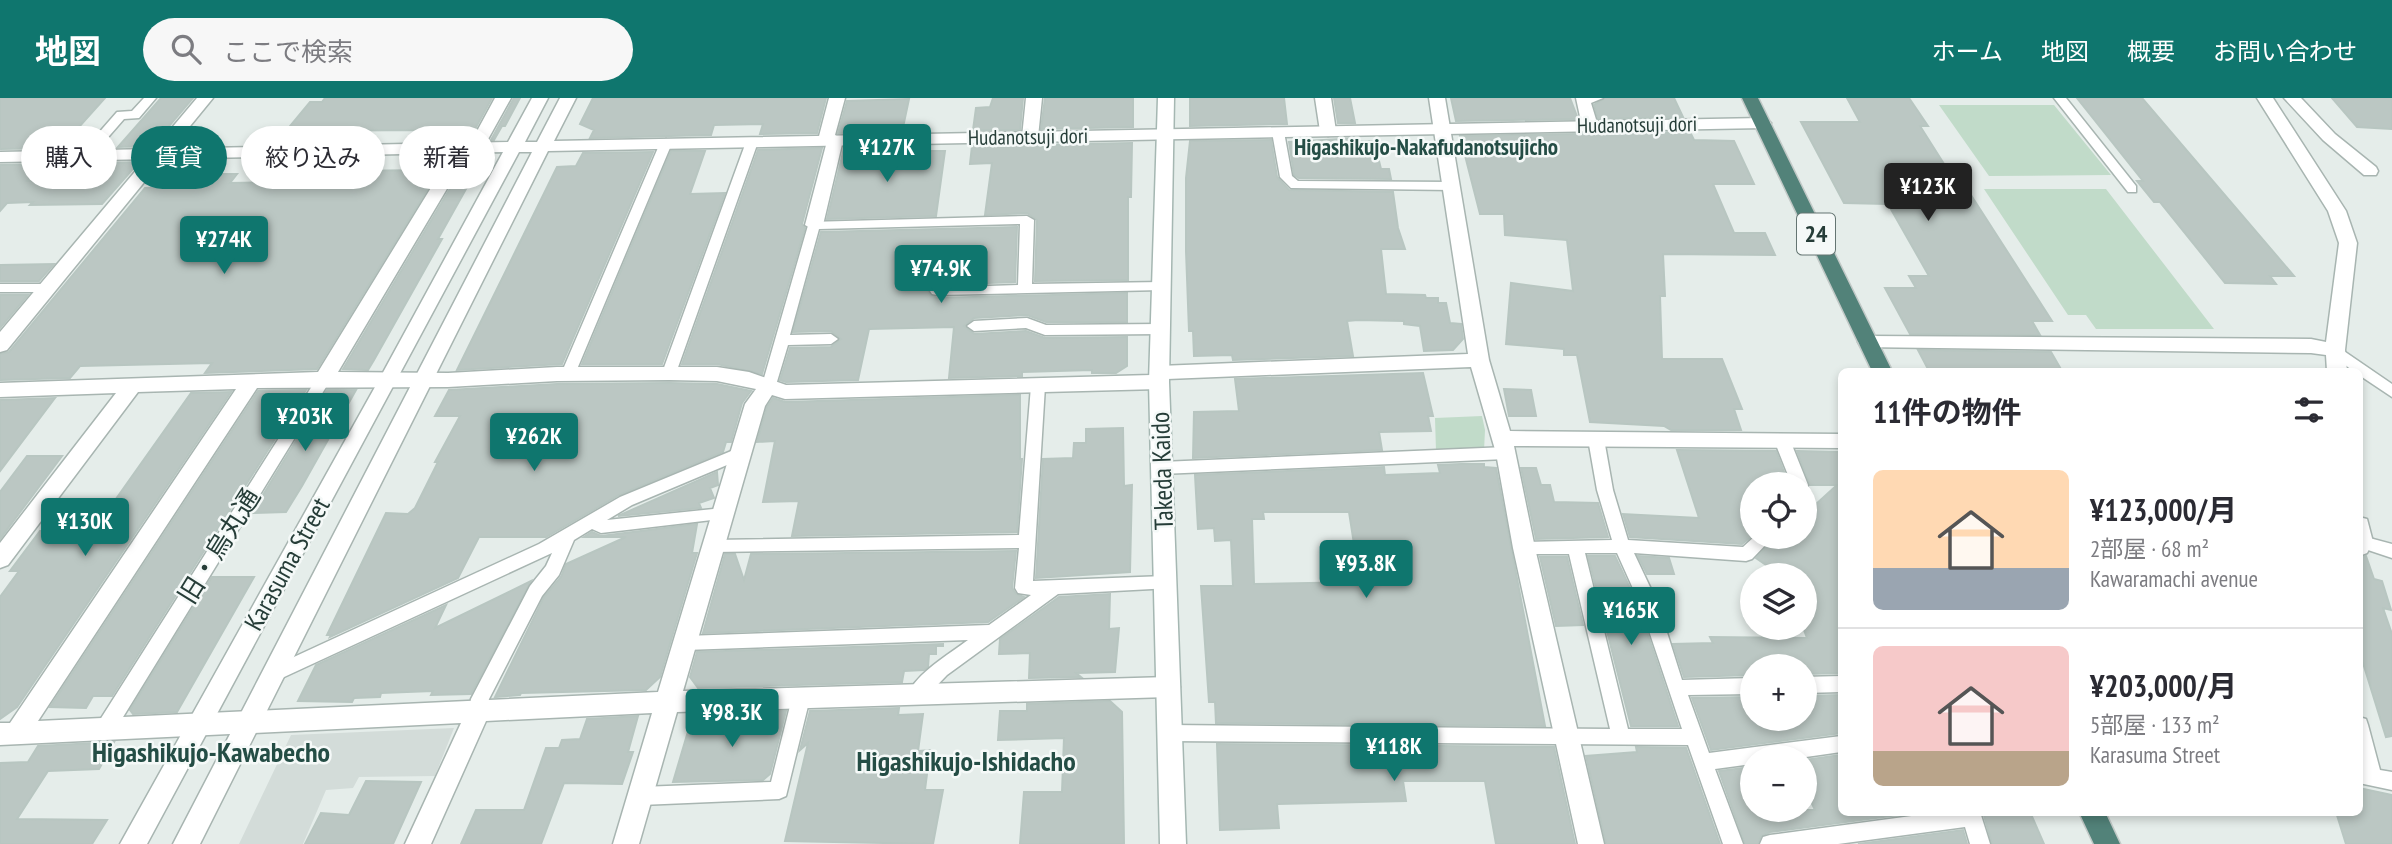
<!DOCTYPE html>
<html lang="ja">
<meta charset="utf-8">
<style>
:root{--surface:#fff;--page:#f7f7f7;--text:#2b2b33;--muted:#7c7c81;--line:#e1e1e2;--accent:#0f766e}
body{margin:0;font-family:"PT Sans Narrow","Noto Sans JP",sans-serif;background:var(--page);color:var(--text);height:100vh;display:flex;flex-direction:column;font-size:26px;white-space:nowrap}
*{box-sizing:border-box;margin:0}
p{font-size:23px;color:var(--muted)}
.icon{flex:none;width:38px;height:38px;fill:none;stroke:currentColor;stroke-width:2;stroke-linecap:round;stroke-linejoin:round}
.map{position:relative;flex:1;overflow:hidden}
.panel{position:absolute;left:1838px;top:270px;width:525px;height:448px;display:flex;flex-direction:column;background:var(--surface);border-radius:10px;box-shadow:0 4px 10px #0003}
.panel>*{flex:none}
.top-card{position:absolute;left:21px;top:28px;width:665px;height:63px;display:flex;gap:14px}
.controls{position:absolute;left:1740px;top:374px;display:grid;gap:14px}
.controls a{display:grid;place-items:center;width:77px;height:77px;border-radius:50%;background:var(--surface);box-shadow:0 4px 10px #0003;font-size:35px}
.price{position:absolute;translate:-50% -60px;padding:0 16px;border-radius:7px;background:var(--accent);color:#fff;font-size:23px;line-height:46px;filter:drop-shadow(0 2px 4px #0008)}
.price::after{content:'';position:absolute;left:50%;top:42px;width:21px;height:16px;margin-left:-10px;background:inherit;clip-path:polygon(0 0,100% 0,50% 100%)}
.price.selected{background:#222;color:#fff}
ul{padding:0;list-style:none}
li{display:flex;align-items:center;gap:21px;height:175px;padding:0 35px}
li+li{border-top:2px solid var(--line)}
li span{display:grid;place-items:center;flex:none;width:196px;height:140px;border-radius:10px;color:#555}
li>.icon{margin-inline-start:auto}
span .icon{width:84px;height:84px;fill:#fffc;stroke-width:1}
li b{font-size:30px}
h2{display:flex;justify-content:space-between;align-items:center;height:84px;padding:0 35px;font-size:30px}
.pill{padding:0 24px;border-radius:32px;background:var(--surface);box-shadow:0 4px 10px #0003;font-size:24px;line-height:63px}
.pill.selected{background:var(--accent);color:#fff}
header{display:flex;align-items:center;gap:42px;box-sizing:border-box;height:98px;padding:0 35px;background:var(--accent);color:#fff}
header strong{font-size:33px}
nav{display:flex;gap:38px;margin-inline-start:auto;font-size:24px}
.search{width:490px;height:63px;background:var(--page);display:flex;align-items:center;gap:18px;box-sizing:border-box;padding:0 24px;border-radius:38px;color:var(--muted);font-size:26px}
.map>svg:first-child{display:block}
</style>
<header>
<strong>地図</strong>
<div class="search"><svg class="icon" aria-label="search" viewBox="0 0 24 24"><circle cx="10" cy="10" r="6"/><path d="M15 15l6 6"/></svg>ここで検索</div>
<nav><a>ホーム</a><a>地図</a><a>概要</a><a>お問い合わせ</a></nav>
</header>
<div class="map">
<svg width="2392" height="746" viewBox="0 0 2392 746">
<rect width="100%" height="100%" fill="#e5edea"/>
<!-- built -->
<path fill="#d3dcd9" d="M454,630L435,678L359,679L353,690L326,692L303,746H239L291,637Z"/>
<!-- green -->
<path fill="#c1dbc9" d="M1939,7H2054L2111,77L1989,78Z
M1984,91H2106L2214,231H2096L2086,217H2068Z
M1482,318L1485,332L1484,353H1436L1435,320Z"/>
<!-- building -->
<path fill="#bbc7c3" stroke="#b8c6c1" stroke-width="2" fill-rule="evenodd" d="M0,0H105L70,39H67L57,50L0,51Z
M161,0H193L152,48L118,49Z
M325,0H492L469,42L423,43V32L286,33L310,4H322Z
M514,0H520L505,28H502L494,42H491Z
M593,0H826L817,35L760,36L763,26L714,27L711,37L590,40L594,32L580,26Z
M993,0H1023L1020,32H973L976,10L990,9Z
M1045,0H1133V29L1041,31Z
M1190,0H1284L1287,26L1190,28Z
M1334,0H1350L1355,25H1338Z
M1451,0H1570L1578,21L1456,23Z
M1605,0H1674L1683,19L1598,21L1594,7Z
M1847,0H1909L1928,28H1920L1951,77H1958L2052,223H2032L2040,237L1910,236L1885,190H1916L1909,178H1929L1888,106L1844,105L1801,24H1860Z
M2077,0H2142L2294,178H2270L2276,186L2225,185L2160,104H2154L2137,83H2143Z
M2332,0H2392V31L2357,29Z
M909,1L902,34L838,35L847,3Z
M1690,34L1694,42L1734,43L1754,86H1713L1734,135H1765L1775,157L1663,156L1665,198H1660L1662,261H1722L1742,311H1734L1741,332H1671L1664,328L1590,324L1577,257H1564V251L1506,246L1511,185L1573,193L1567,142L1505,137L1504,116H1480L1460,38Z
M1358,40V43H1374L1381,71H1389L1391,81L1299,80L1294,77L1289,44Z
M1271,42L1277,79L1289,92L1393,94L1398,130L1405,151H1381L1386,196L1425,197L1426,200H1438V205H1446L1450,225L1461,226L1463,241L1453,252L1424,253L1420,228L1404,226V223L1358,222L1347,223L1353,258L1233,262L1232,257L1194,258L1193,233H1189L1186,153V80L1190,43Z
M1132,45L1131,99H1128V182L1035,183L1037,122L1027,115L985,117L992,65L970,66L972,48Z
M899,49L898,53H945L936,118L827,121L844,50Z
M822,50L802,126L805,130L762,276L717,266H682L758,52Z
M671,53H705L690,96L725,95L662,266H582Z
M653,54L562,266L457,272L557,69L576,68L583,55Z
M470,57H485L438,141H442L374,262L368,272L343,271Z
M424,58H448L317,271L205,275L212,265L80,268L70,280L0,282V256L9,254L145,90L183,89L193,76H237L230,85L344,83L351,73L424,72Z
M139,64L102,106L30,107L33,104L7,105L0,113V67L43,66L27,83L90,82L105,65Z
M1017,129L1015,184L932,187L928,192L930,197L937,200L1127,195V224H1046L1027,217L974,220L964,228L974,236L1026,233L1045,240L1127,239V268L1116,275H1092V272L1022,274V278L949,280L954,229L869,231L858,282L786,284L780,282L790,250L831,249L841,241L831,233L793,234L821,134Z
M54,166L39,183H0V167Z
M0,197H28L0,230Z
M1918,252L2051,254L2062,273H1929Z
M1423,275L1433,318H1428L1431,333L1379,334L1382,352L1193,360L1194,314L1239,313L1235,281Z
M669,285L717,286L751,293L742,305L731,344H726L723,354L619,397L546,439H479L458,480L330,539L331,537H327L386,415L408,416L415,410L438,364H435L460,318H435L449,292L557,286Z
M1504,291L1531,292L1536,318H1509Z
M306,292L112,598H93L86,610L50,609L258,293Z
M327,292H356L302,388L286,414L252,415Z
M231,294L17,609L0,621V499L19,473H10L40,433L94,432L191,295Z
M1020,297V361H1022L1017,434L792,438L799,403L763,404L775,343L757,344L767,309L773,300L785,304Z
M55,300L0,373V302Z
M1123,330L1124,388L1132,387L1130,474L1036,480L1043,361L1073,360L1074,345H1086V331Z
M1677,352L1776,353L1789,387H1752V438L1742,446L1630,439L1623,416L1699,420Z
M1797,353L1841,354V575L1804,576V569H1752V577L1684,579L1673,546L1713,545L1710,539L1807,540L1804,532V478H1782L1756,460L1776,439H1804V417L1837,387H1810Z
M27,358H62L0,441V394Z
M1461,366H1484V369L1496,370L1545,628L1216,625L1215,604H1209L1201,488H1233L1231,442L1215,443L1214,430L1198,431L1195,377L1384,369L1385,377L1440,375L1438,367ZM1263,414H1349L1360,484L1254,486L1252,421H1264Z
M1521,370H1536L1541,387H1550L1554,404L1598,405L1608,439L1536,441Z
M717,374L718,387L710,390L714,400L699,405L701,410L618,418Z
M697,426L692,455H697L660,579L646,592L521,595L520,597L495,599L544,499L561,479L566,466L626,439H584L592,434L601,438Z
M1016,453L1012,490L1016,496L1024,499L988,524L703,535L725,456H735L744,482L751,456Z
M1588,458H1615L1638,507L1678,628H1631Z
M1638,458L1669,460L1674,476H1647Z
M2366,458L2374,481L2382,483L2391,512L2383,510L2392,536V638L2386,639L2359,552V460Z
M1540,459H1567L1583,527L1556,528Z
M212,479H254L177,614L133,616L130,612Z
M531,483L471,596L431,597L433,593L381,595L380,599L354,600L352,604L298,603L316,567L446,507L435,530Z
M1110,496L1109,531L1119,530L1115,574L1076,575L1081,579L1029,580L1030,555L999,556L1000,541L1059,499Z
M943,546V548H936V556H929L928,569L924,572L904,573L902,584L698,590L690,579L697,554Z
M1841,597V635L1711,652L1692,600L1752,599V621H1804V598Z
M1110,603L1122,614L1124,746H1020L1024,694H1062L1064,640L998,642L1000,613H1027V606Z
M899,610L898,617L923,616L918,653L930,652L925,692H943L933,746L785,743L808,645L800,652L810,613Z
M786,613L770,676L763,682L673,684L689,630L730,631L718,615Z
M638,618L628,654H633L622,686L564,685L541,746H461L476,712H524L546,650H559L562,642L580,641L587,621Z
M114,644L99,671L48,673L17,721L107,722L92,746H0V665L28,664L38,648Z
M1217,646L1554,649L1575,746H1496L1485,683H1403L1406,703L1277,706L1279,730L1220,732Z
M1636,649L1686,650L1720,746H1606L1586,658L1637,654Z
M1841,657V714H1921L1770,734L1761,738L1758,746H1745L1719,673L1752,669V712H1815L1804,689V662Z
M366,683L421,684L393,746H305L321,715L349,717Z
M2359,690L2392,697V746H2346L2336,714H2359Z
M1983,714H2030L2044,746H1992Z
M1963,732L1967,746H1858Z"/>
<g fill="none" stroke-linecap="round" stroke-linejoin="round">
<defs>
<path id="service" d="M144,0H156L139,20L124,21L90,60H82V54L117,14L132,13Z
M2054,0H2066L2136,88V94H2128Z
M1278,30L1284,34L1292,78L1298,83L1452,84L1458,88L1452,92L1291,90L1280,79L1272,34Z
M752,40L758,44L676,275L669,280L664,279L662,275L746,44Z
M666,41L672,45L575,276L568,281L563,280L561,276L660,45Z
M1027,118L1034,122L1032,186L1162,184L1169,188L1162,192L937,197L932,196L930,193L932,190L1018,187L1020,126L819,131L790,237L831,236L838,241L831,246L788,247L776,287L774,291H764L762,287L809,124Z
M0,186H49L56,190L49,194H0Z
M1027,220L1046,227L1160,226L1167,231L1160,236L1045,237L1026,230L974,233L967,228L974,223Z
M2335,247L2392,286V299L2359,277V273H2353L2330,255L2328,252L2330,249Z
M324,276L331,281L112,637L105,639L98,637L96,631L98,625L319,277Z
M1038,283L1045,288L1033,483L1165,478L1171,480L1173,485L1171,490L1058,496L947,577L922,603L916,605L910,603L907,597C918,574 948,557 968,542L685,552L679,550L676,545L679,540L685,538L989,527L1031,497L1018,495L1015,490L1019,450L713,454L707,453L705,448L707,443L713,442L1019,437L1031,288Z
M1596,335L1604,341L1613,392L1628,442L1743,449L1754,439H1773L1752,461L1746,463L1634,455L1658,506L1682,582L1752,580V596L1688,597L1709,655L1841,638V654L1799,660H1752V666L1715,671L1743,746H1723L1688,647L1169,643L1162,641L1160,635L1162,629L1169,627L1610,631L1569,456H1524L1518,455L1516,450L1518,445L1524,444L1612,442L1597,392L1588,341ZM1585,455H1617L1640,506L1682,631H1628Z
M1782,336L1790,342L1808,387L1806,391L1804,387H1792L1774,342Z
M741,349L749,355L746,359L632,407L607,422L723,410L729,412L731,416L729,420L601,435L592,431L574,442L559,477L542,498L489,601L484,620L478,622L472,620L469,614L471,601L530,488L546,468L552,455L282,580L276,583L270,580L267,575L270,570L539,446L620,399Z
M1506,349L1514,355L1506,361L1161,376L1153,370L1161,364Z
M1804,392L1810,394L1814,404L1810,410L1804,412Z
M2362,438L2392,446V460L2359,449V439Z
M1841,578V594L1804,595V579Z
M801,592L807,594L810,600L786,698L779,701L641,707L634,704L631,698L634,692L641,689L771,684L792,600L795,594Z
M2359,619L2366,621L2368,627L2380,672L2392,674V692L2359,685Z
M1941,714H1980L1990,746H1970L1965,729L1838,746H1760L1763,739L1770,737Z"/>
<path id="minor" d="M197,0H213L7,252L0,254V234Z
M495,0H511L482,52H470L338,274L448,275L557,269H717L749,274L786,287L1151,277L1152,270L1159,268L1468,256L1429,0H1445L1489,262L1510,333L1841,336V350L1514,348L1535,450L1604,746H1578L1513,450L1496,355L1471,269L1167,281L1166,289L1159,291L785,301L772,297L765,308L683,593L1168,579L1177,582L1180,589L1177,596L1168,599L677,614L639,746H613L652,615L486,623L431,746H405L461,625L0,647V625H10L236,291L138,294L8,467L0,470V445L116,295L0,299V285L318,274L456,49L464,44L470,46ZM669,282L717,283L756,291L745,306L658,594L38,623L257,290L448,289L557,283Z
M829,0H845L835,37L843,42L823,127L814,132L805,127L826,47L818,42Z
M1026,0H1042L1038,39L1030,44L1022,39Z
M1315,0H1331L1336,33L1334,36L1328,38L1320,33Z
M1576,0H1603L1591,5L1598,28L1596,31L1590,33L1582,28Z
M2257,0H2273L2346,113L2357,145L2345,252L2347,273H2327L2326,257L2311,255L1861,249L1858,244L1861,239L1868,238L2311,241L2326,244L2339,145L2328,113Z
M2284,0H2301L2335,36L2376,69L2378,73L2376,77H2364L2323,42Z
M2359,419L2367,421L2373,444L2367,455L2359,458Z"/>
<path id="tertiary" d="M532,0H548L525,44H537L560,0H576L554,43L1763,20L1771,25L1763,30L548,53L200,746H173L532,54H519L147,746H120L380,280L503,54L0,64V54L508,44Z"/>
<path id="secondary" d="M1158,0H1174L1169,284L1186,746H1160L1149,284Z"/>
<path id="trunk" d="M1742,0H1758L1892,273H1872Z
M2079,714H2105L2120,746H2094Z"/>
</defs>
<!-- service casing -->
<use href="#service" stroke="#a8b5b1" stroke-width="3"/>
<!-- minor casing -->
<use href="#minor" stroke="#a8b5b1" stroke-width="3"/>
<!-- tertiary casing -->
<use href="#tertiary" stroke="#a8b5b1" stroke-width="3"/>
<!-- secondary casing -->
<use href="#secondary" stroke="#a5b7b2" stroke-width="3"/>
<!-- trunk casing -->
<use href="#trunk" stroke="#c2c9c7" stroke-width="3"/>
<!-- service -->
<use href="#service" fill="#fff" fill-rule="evenodd"/>
<!-- minor -->
<use href="#minor" fill="#fff" fill-rule="evenodd"/>
<!-- tertiary -->
<use href="#tertiary" fill="#fff" fill-rule="evenodd"/>
<!-- secondary -->
<use href="#secondary" fill="#fff" fill-rule="evenodd"/>
<!-- trunk -->
<use href="#trunk" fill="#528279" fill-rule="evenodd"/>
</g>
<g text-anchor="middle" stroke-width="5" stroke-linejoin="round" paint-order="stroke">
<!-- far-street labels -->
<g font-size="21" fill="#263d38" stroke="#f5f9f8">
<text transform="translate(1637 27) rotate(-1)" y="7">Hudanotsuji dori</text>
<text transform="translate(1028 39) rotate(-1)" y="7">Hudanotsuji dori</text>
</g>
<!-- far-neighbourhood labels -->
<g font-size="23" font-weight="bold" fill="#244d45" stroke="#f5f9f8">
<text x="1426" y="57">Higashikujo-Nakafudanotsujicho</text>
</g>
<!-- shield labels -->
<rect fill="#f5f9f8" stroke="#647572" stroke-width="2" x="1797" y="115.5" width="38" height="41" rx="5"/>
<g font-size="24" font-weight="bold" fill="#263d38">
<text x="1816" y="144">24</text>
</g>
<!-- street labels -->
<g font-size="26" fill="#263d38" stroke="#f5f9f8">
<text transform="translate(1162 373) rotate(-92)" y="9">Takeda Kaido</text>
<text transform="translate(219 448) rotate(-58)" y="9">旧・烏丸通</text>
<text transform="translate(287 466) rotate(-61)" y="9">Karasuma Street</text>
</g>
<!-- neighbourhood labels -->
<g font-size="28" font-weight="bold" fill="#244d45" stroke="#f5f9f8">
<text x="211" y="664">Higashikujo-Kawabecho</text>
<text x="966" y="673">Higashikujo-Ishidacho</text>
</g>
</g>
</svg>
<div class="controls">
<a><svg class="icon" aria-label="locate" viewBox="0 0 24 24"><circle cx="12" cy="12" r="6"/><path d="M12 2v4M12 18v4M2 12h4M18 12h4"/></svg></a>
<a><svg class="icon" aria-label="layers" viewBox="0 0 24 24"><path d="M12 4l9 5-9 5-9-5zM3 14l9 5 9-5"/></svg></a>
<a>+</a>
<a>−</a>
</div>
<b class="price" style="left:887px;top:86px">¥127K</b>
<b class="price selected" style="left:1928px;top:125px">¥123K</b>
<b class="price" style="left:224px;top:178px">¥274K</b>
<b class="price" style="left:941px;top:207px">¥74.9K</b>
<b class="price" style="left:305px;top:355px">¥203K</b>
<b class="price" style="left:534px;top:375px">¥262K</b>
<b class="price" style="left:85px;top:460px">¥130K</b>
<b class="price" style="left:1366px;top:502px">¥93.8K</b>
<b class="price" style="left:1631px;top:549px">¥165K</b>
<b class="price" style="left:732px;top:651px">¥98.3K</b>
<b class="price" style="left:1394px;top:685px">¥118K</b>
<div class="top-card">
<a class="pill">購入</a>
<a class="pill selected">賃貸</a>
<a class="pill">絞り込み</a>
<a class="pill">新着</a>
</div>
<section class="panel">
<h2>11件の物件<svg class="icon" aria-label="filters" viewBox="0 0 24 24"><path d="M4 7h16M4 17h16"/><circle cx="9" cy="7" r="2"/><circle cx="15" cy="17" r="2"/></svg></h2>
<ul>
<li><span style="background:linear-gradient(#ffd9b3 70%,#9aa5b1 0)"><svg class="icon" aria-label="home" viewBox="0 0 24 24"><path d="M3 11l9-7 9 7M6 9v11h12V9"/></svg></span><div><b>¥123,000/月</b><p>2部屋 · 68 m²</p><p>Kawaramachi avenue</p></div></li>
<li><span style="background:linear-gradient(#f6c9c9 75%,#b9a48a 0)"><svg class="icon" aria-label="home" viewBox="0 0 24 24"><path d="M3 11l9-7 9 7M6 9v11h12V9"/></svg></span><div><b>¥203,000/月</b><p>5部屋 · 133 m²</p><p>Karasuma Street</p></div></li>
</ul>
</section>
</div>
